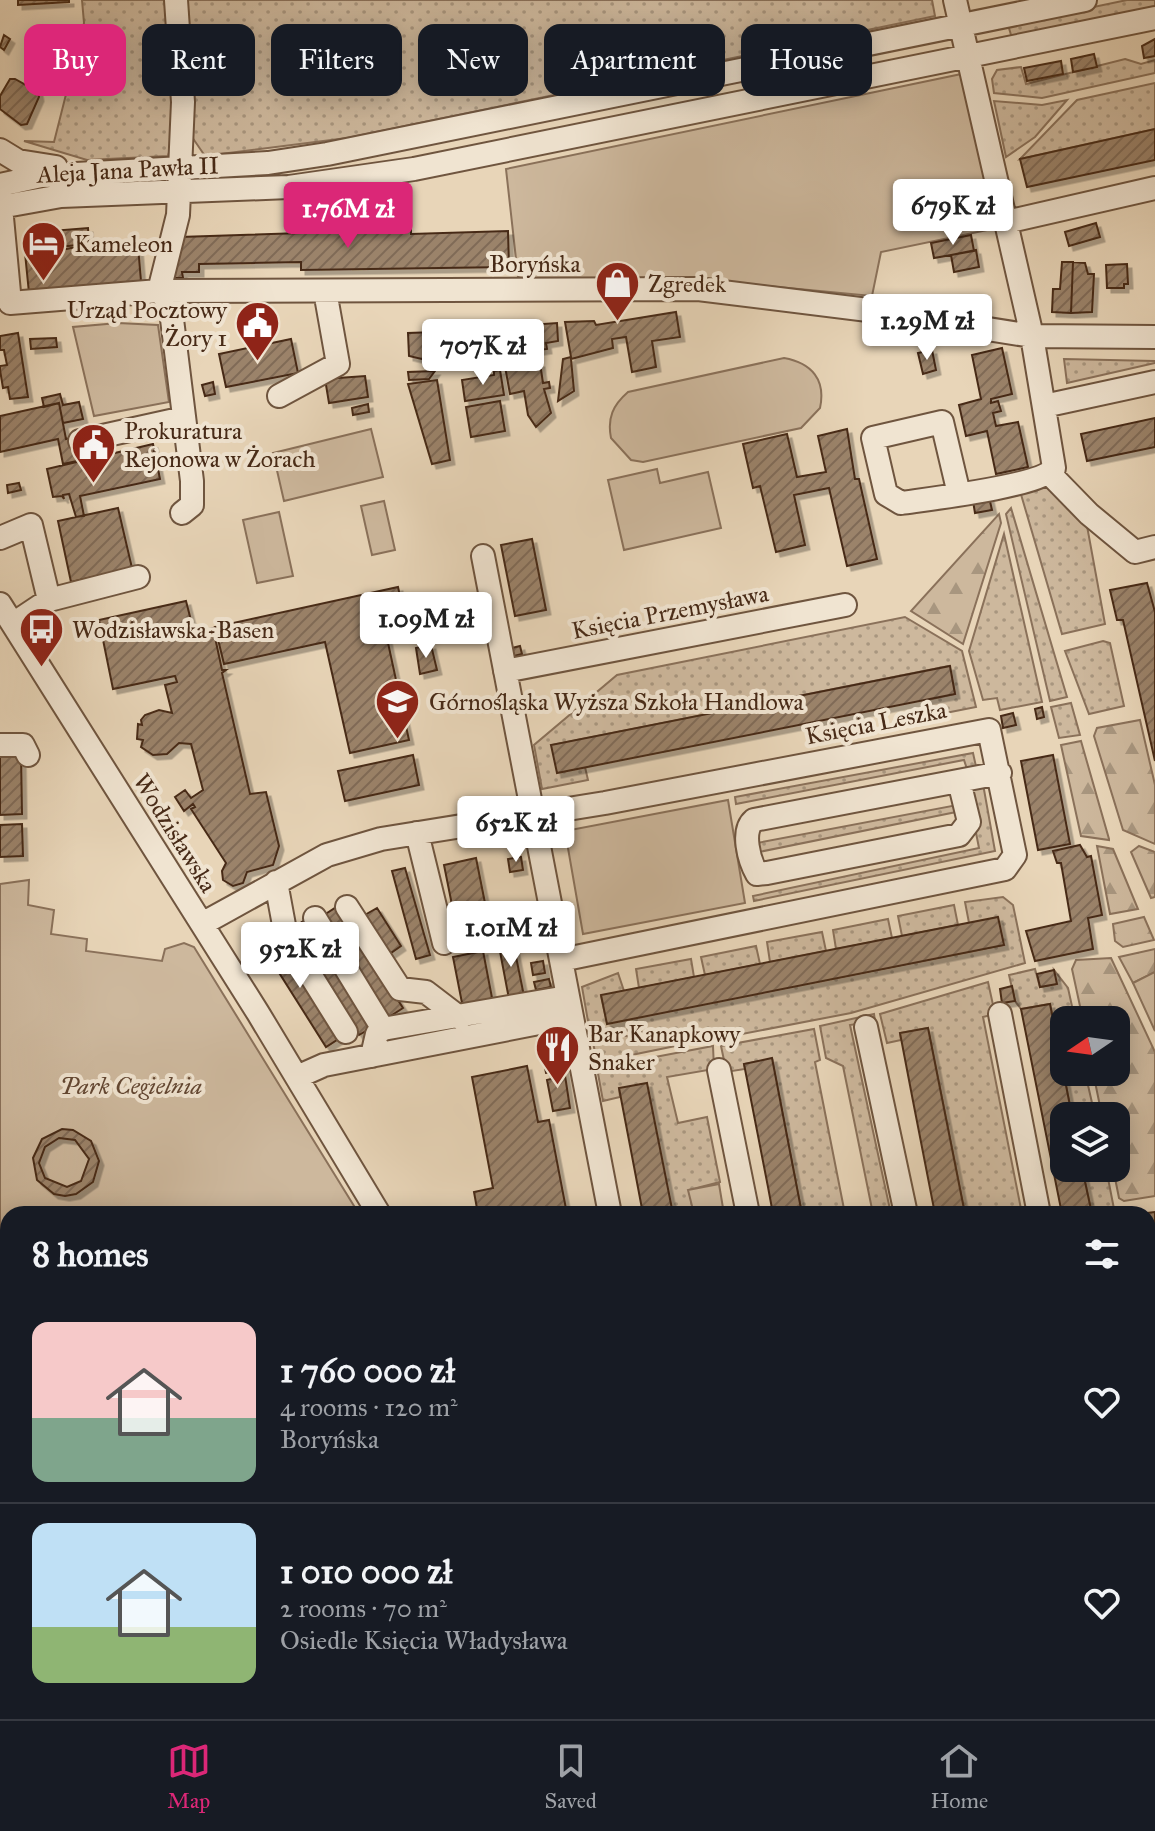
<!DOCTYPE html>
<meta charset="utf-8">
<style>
:root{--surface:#171b24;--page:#242831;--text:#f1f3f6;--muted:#9ea1a6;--line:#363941;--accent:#db2777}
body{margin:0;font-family:"IM FELL Great Primer",serif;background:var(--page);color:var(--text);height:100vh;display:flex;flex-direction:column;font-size:30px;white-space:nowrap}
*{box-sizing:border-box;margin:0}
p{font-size:26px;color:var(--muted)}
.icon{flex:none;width:44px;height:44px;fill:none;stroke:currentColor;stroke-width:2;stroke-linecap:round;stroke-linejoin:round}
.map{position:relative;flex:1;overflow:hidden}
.panel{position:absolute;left:0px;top:1206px;width:1156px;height:514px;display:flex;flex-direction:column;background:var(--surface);border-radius:24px 24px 0 0;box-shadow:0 4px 20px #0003}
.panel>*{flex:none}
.top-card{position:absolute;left:24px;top:24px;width:1108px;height:72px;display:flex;gap:16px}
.needle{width:52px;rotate:257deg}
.fabs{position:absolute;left:1050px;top:1006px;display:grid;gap:16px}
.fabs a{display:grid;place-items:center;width:80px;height:80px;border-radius:16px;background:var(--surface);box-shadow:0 4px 20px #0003;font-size:40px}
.price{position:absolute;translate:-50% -68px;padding:0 18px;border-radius:8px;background:#fff;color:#222;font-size:26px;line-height:52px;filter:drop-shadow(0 2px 4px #0008)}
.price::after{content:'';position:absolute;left:50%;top:48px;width:24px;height:18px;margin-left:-12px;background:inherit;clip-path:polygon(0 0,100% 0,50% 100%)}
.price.current{background:var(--accent);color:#fff}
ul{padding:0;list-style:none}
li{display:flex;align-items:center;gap:24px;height:200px;padding:0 32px}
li+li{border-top:2px solid var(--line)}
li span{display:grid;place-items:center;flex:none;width:224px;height:160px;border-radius:16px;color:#555}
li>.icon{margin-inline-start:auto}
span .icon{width:96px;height:96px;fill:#fffc;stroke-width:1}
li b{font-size:34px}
h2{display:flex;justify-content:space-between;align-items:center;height:96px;padding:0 32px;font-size:34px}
.tag{padding:0 28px;border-radius:16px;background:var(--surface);box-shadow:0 4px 20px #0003;font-size:28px;line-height:72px}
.tag.current{background:var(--accent);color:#fff}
.dock{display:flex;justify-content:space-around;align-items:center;height:112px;border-top:2px solid var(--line);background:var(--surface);font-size:22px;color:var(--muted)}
.dock a{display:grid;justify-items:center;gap:4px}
.dock .current{color:var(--accent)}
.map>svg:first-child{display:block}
</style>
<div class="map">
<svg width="1155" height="1719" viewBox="0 0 1155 1719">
<defs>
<pattern id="grass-dots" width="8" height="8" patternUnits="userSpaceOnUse" patternTransform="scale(2)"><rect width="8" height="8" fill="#cdb89d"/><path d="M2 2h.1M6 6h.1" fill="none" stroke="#a8967f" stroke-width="1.8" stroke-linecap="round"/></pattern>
<pattern id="forest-firs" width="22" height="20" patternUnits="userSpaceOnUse" patternTransform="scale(2)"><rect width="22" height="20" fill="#cdb89d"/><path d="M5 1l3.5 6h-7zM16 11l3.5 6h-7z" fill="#a8967f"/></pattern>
<pattern id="water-waves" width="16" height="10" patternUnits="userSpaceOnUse" patternTransform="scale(2)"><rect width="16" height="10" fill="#b19b81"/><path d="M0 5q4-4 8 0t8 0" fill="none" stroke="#927f69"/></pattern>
<pattern id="building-hatch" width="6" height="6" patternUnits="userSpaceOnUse" patternTransform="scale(2)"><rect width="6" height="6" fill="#9b836b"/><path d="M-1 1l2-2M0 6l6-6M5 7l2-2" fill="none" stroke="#806b57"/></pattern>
<filter id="shadow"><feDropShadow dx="4.5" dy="4.5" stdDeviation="0" flood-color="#0004"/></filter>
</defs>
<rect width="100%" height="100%" fill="#e8d5b8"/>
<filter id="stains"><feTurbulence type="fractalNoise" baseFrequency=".0025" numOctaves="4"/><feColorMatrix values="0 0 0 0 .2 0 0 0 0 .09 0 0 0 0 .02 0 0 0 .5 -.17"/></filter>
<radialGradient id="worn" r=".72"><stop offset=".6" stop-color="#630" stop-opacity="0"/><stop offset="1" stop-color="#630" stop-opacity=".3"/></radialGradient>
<!-- grass -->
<path fill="url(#grass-dots)" stroke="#8a715a" stroke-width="2" d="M82,0H167L175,130L168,156L87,160L24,141L54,142L84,23Z
M183,0H932L935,16L347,138L205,156L192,137Z
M1127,0H1155V8L1012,38L1008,25Z
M1125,59L1141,64L1155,60V73L1042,98L994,93L992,79L997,70L1021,67L1026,84Z
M1155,83V129L1020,159L1077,100Z
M1067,100L1035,137L1006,157L994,101L1042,105Z
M1064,359L1155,361V363L1067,383Z
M1055,484L1085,515L1105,624L1062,634L1020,491Z
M1011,508L1067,697L1050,701L1006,514Z
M1004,534L1042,702L1000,710L997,698L983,700L969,651Z
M905,617L962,651L976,707L930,716L927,700L955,694L949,666L552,745L585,767L588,780L542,789L534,745L617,675Z
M1103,641L1110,643L1124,706L1089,714L1065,651Z
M1071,703L1080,735L1059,738L1051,707Z
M973,753L977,771L968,772L964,760L736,804L735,797Z
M983,784L995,851L754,901L753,896L979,848L967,787Z
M957,805L961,811L759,852L757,843Z
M1003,897L1013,905L1025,963L851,1013L716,1039L589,1027L582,987L618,973L624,991L601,996L607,1023L1003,945L969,923L965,902Z
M954,905L958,925L902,936L898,916Z
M888,919L892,938L836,949L833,930Z
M822,932L826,951L770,962L767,942Z
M756,946L760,964L705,975L701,957Z
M691,959L694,977L639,988L636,969Z
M1035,969L1040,987L1056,984L1054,970L1068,988L1075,1020H1064V1072H1085L1095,1116H1072L1050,1004L1021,1009L1015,1001L1009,975Z
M988,982L995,1014L983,1017L1022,1214H965L928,1028L900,1033L901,1040L887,1043L880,1014Z
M874,1014L875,1021L850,1025L891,1214H873L843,1066L826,1058L820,1026Z
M814,1029L820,1060L815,1062L845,1214H802L772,1059L744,1064L745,1069L732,1071L725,1065L721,1046Z
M591,1033L695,1042L597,1062Z
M713,1046L714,1069L667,1077L678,1123L707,1117L720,1182L689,1190L694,1214H673L619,1088L620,1097L603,1101L597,1068Z
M1082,1168H1106L1115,1214H1092Z
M1155,1532V1667L1148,1668V1533Z
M901,1712H961L931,1719H903Z"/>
<!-- forest -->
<path fill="url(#forest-firs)" stroke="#8a715a" stroke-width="2" d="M999,514L1001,523L963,644L911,611Z
M1140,720L1155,785V844L1123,830L1094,736L1097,728Z
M1081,741L1109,839V840L1081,836L1061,745Z
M1097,846L1113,849L1138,909L1110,914Z
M1139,846L1155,852V897L1151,898L1131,852Z
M1144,917L1154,940L1123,947L1115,941L1113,924Z
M1155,949V972L1133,983L1119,957Z
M1111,958L1155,1052V1196L1124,1201L1119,1198L1113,1168H1116V1116H1102L1093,1072H1116V1020H1083L1072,969L1076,960Z"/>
<!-- green -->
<path fill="#cdb89d" stroke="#8a715a" stroke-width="2" d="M971,72L997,228L881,252L872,296L745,284L539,285L518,277L506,169Z
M118,323L158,325L169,402L94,416L73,327Z
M784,358C812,363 826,380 820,408L801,428L643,462L631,460L611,438C607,418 613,405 628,392Z
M371,429L383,477L284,501L273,453Z
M657,469L660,483L708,472L721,528L624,550L608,480Z
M384,501L395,550L372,555L361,506Z
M279,512L293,576L257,583L243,520Z
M728,800L745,903L583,934L565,831Z
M29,880L28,905L54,910L51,934L87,939L86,951L162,961L165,949L184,943L194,947L359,1214H8V1712H387V1719H0V884Z
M1155,972V1031L1133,983Z
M719,1184L724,1214H694L688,1190Z"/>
<!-- water -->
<path fill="url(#water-waves)" stroke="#876e57" stroke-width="2" d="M8,1432V1526L1,1517L5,1509L0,1497V1433Z"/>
<!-- building -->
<path fill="url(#building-hatch)" stroke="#472a17" stroke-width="2" fill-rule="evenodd" filter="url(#shadow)" d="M18,0H69V2L18,5Z
M4,35L10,39L4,50L0,47Z
M1155,39V56L1144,58L1142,46Z
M1094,54L1097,67L1073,72L1071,59Z
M1061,61L1063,74L1027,81L1024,68Z
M10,79H15L38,92L39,97L27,124L21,125L0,109V96Z
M1155,129V160L1027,187L1020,159Z
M987,205L990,218L977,220L975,208Z
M1096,223L1100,237L1069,246L1065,232Z
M88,228L89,244L36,249L38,255L76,247L77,252L92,251L91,245L110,243L111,248L138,246L141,281L29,293L24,243L27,233Z
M395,230H411V234L508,231L509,267L301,270V262L199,264V272H182L183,278H173L180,237Z
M971,235L974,251L934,258L931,243Z
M976,250L979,267L954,272L951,255Z
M1062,262H1073L1071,313L1052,312L1053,289H1060Z
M1073,262L1085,263L1088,274H1094L1092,312L1071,313Z
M1127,264L1128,284H1124V288H1107L1106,265Z
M676,312L680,337L652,341L656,367L632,372L626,337L612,339L613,348L571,359L574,391L558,401L563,359L571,357L565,322L594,321L596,325Z
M557,323L558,341L546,343L547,349L468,360L466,346L452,348L449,331Z
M436,332V355L426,356V360L409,356L408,333Z
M18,333L28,397L10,399L8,387L3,388L0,370V366L7,365L4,350H0V336Z
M56,338L57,347L31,349L30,339Z
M291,339L298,373L226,387L219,354Z
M1002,348L1012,394L991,399V403L998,401L1001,411L993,413L996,426L1018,422L1028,467L996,474L987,431L966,436L959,405L981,399L972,355Z
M932,350L936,370L923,374L918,353Z
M504,361L508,369L540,363L543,383L549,382L550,388L544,389L551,413L536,427L528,415L524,391L510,394Z
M500,370L504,395L465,401L462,380L494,375V371Z
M435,371L429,379L409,380L408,372Z
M365,376L368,397L329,403L325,379Z
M437,380L450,460L432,464L408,384Z
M213,382L215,394L205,396L202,385Z
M60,394L63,405L79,402L83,419L63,423L59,403L44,407L42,398Z
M500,401L505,431L471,437L466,407Z
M59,403L66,439L72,438L77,461L63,464L58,439L0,452V416Z
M368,404L369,412L353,415L352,408Z
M1155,418V447L1087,461L1081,434Z
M847,429L855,479H859L877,559L847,566L829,488L794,495L805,545L776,552L760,486L753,488L743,444L787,434L797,477L826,472L818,436Z
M153,444L160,479L80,496L84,516L76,517L69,494L63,495L64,499L62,496L53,497L47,469Z
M19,483L21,490L8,493L7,485Z
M989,497L992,510L975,513L973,501Z
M118,508L132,568L71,582L58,521Z
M532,539L546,610L515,616L501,545Z
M1147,583L1155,612V761L1123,620H1117L1110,590Z
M398,587L406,624L385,629L409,740L350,753L325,642L224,664L215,627Z
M186,601L194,632L213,628L222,670H226L222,673L250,794L266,792L279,846L273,865L247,872L243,883L233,886L223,880L222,871L226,863L191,809L195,807L193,804L184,811L175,797L185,790L191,798L203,790L191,744L179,743L167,754L153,755L141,747L143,740L137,739L138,724L142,725L141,720L145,715L159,710L172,713L165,685L177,682L175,676L113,689L99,620Z
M431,645L437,670L420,674L416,648Z
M520,646L522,654L514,656L512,648Z
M950,666L955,694L557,773L551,745Z
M1042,707L1044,717L1037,719L1035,709Z
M1013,713L1016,725L1003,728L1001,716Z
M21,753L22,814L0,815V754Z
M413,755L419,785L345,801L338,771Z
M1053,755L1070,844L1038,850L1021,761Z
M22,824L23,856L0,857V825Z
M1080,845L1087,857L1091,856L1102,915L1088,918L1093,949L1035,961L1026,931L1071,921L1061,863H1057L1053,851Z
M521,857L523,870L510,872L508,859Z
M476,858L491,933L459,940L444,865Z
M405,868L430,955L416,959L392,871Z
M338,906L403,1008L389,1017L324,915Z
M377,908L401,946L388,955L363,916Z
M998,917L1004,945L607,1024L601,995Z
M305,920L373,1027L359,1035L292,928Z
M273,932L340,1038L326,1047L259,941Z
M512,937L524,996L509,999L498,941Z
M483,951L493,1003L463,1008L453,957Z
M543,961L545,973L533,975L531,963Z
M1054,970L1057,984L1040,987L1037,974Z
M549,979L551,987L536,990L534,982Z
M1012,986L1015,1001L1002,1003L1000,989Z
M1050,1004L1072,1116H1064V1168H1082L1092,1214H1062L1021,1009Z
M928,1028L965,1214H935L913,1101L900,1033Z
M558,1030L570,1108L553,1111L547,1080L555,1078L554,1072L546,1073L539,1038Z
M772,1058L802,1214H773L768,1187L744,1064Z
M527,1066L538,1122L549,1120L567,1214H478L474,1192L493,1188L472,1077Z
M647,1083L673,1214H643L632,1156L619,1088Z
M62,1129L73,1130L91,1141L99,1161L93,1182L76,1194L65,1196L54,1194L37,1180L33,1158L42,1139ZM59,1138L75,1140L89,1159L81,1181L67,1187L45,1178L39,1163L45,1147Z
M1155,1212V1244H1152L1146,1213Z
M1155,1443V1471L1148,1473V1444Z
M1155,1667V1695L1148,1697V1668Z
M610,1712H619L623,1719H590V1715Z
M709,1712H744L747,1716L713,1719Z
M961,1712H1083L1053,1719H931Z
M619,1713V1712L643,1713L632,1719H623Z"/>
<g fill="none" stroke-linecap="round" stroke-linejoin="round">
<defs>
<path id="minor" d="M955,0L1032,336L1054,468C1041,486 928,499 901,503L886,494L873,438L942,422L959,494
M0,150L18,161L56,167
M0,185L41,176L268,163L327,154L1085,0
M0,207L61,196L289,187L414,169L1155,18
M1,207L10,303L159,291L698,289L868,310L1032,336L1155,337
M1006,222L1155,188
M159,291L178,215L183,102L176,0
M159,291L170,303L192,481V505L182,513
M279,396L338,364L325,291
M1044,406L1155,382
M80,441L184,418
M1050,474L1089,514L1135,552L1155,547
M0,538L31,525L49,600
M483,556L610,1214
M0,604L258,1013L379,1214
M13,624L49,600L138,577
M505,671L845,605
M0,745H23L28,755
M959,781L969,822L959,835L767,873L757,874C749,860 741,831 754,820L1000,773
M417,833L444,943
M276,882L286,936L346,1032
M347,907L400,989L426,992L460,1018
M315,918L383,1029
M202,924L327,855L381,839L605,803L989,730L1015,855L1005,869L561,960
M1000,1014L1039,1214
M866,1027L906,1214
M372,1056L377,1034L383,1029L567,997
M719,1070L748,1214
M297,1077L324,1065L570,1017
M1148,1267L1155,1266
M1148,1378L1155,1377
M1148,1515L1155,1513
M676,1712L680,1719
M880,1712L881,1719"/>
</defs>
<!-- minor casing -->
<use href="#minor" stroke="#6f553f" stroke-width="26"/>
<!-- minor -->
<use href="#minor" stroke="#f0e4d1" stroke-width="22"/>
</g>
<!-- icons -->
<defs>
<symbol id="hotel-pin" viewBox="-11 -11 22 30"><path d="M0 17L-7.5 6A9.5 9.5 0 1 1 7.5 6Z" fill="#8f2418" stroke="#f0e4d1"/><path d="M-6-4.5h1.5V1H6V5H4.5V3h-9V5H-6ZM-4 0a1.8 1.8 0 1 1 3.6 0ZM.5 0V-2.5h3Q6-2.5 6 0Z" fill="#fff"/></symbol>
<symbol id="shop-pin" viewBox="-11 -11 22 30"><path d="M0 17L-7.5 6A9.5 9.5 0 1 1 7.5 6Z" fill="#8f2418" stroke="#f0e4d1"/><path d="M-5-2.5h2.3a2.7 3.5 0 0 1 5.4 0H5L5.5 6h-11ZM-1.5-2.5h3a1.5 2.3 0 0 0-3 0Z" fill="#fff"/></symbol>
<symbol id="civic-pin" viewBox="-11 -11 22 30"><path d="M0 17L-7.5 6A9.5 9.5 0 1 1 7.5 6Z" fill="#8f2418" stroke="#f0e4d1"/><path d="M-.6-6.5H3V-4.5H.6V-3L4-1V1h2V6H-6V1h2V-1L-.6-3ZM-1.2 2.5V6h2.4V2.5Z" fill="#fff"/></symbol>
<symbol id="bus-pin" viewBox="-11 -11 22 30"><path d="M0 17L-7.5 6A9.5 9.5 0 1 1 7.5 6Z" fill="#8f2418" stroke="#f0e4d1"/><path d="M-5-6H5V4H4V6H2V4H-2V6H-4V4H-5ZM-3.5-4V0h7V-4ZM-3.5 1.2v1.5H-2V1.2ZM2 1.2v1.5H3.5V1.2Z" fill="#fff"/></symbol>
<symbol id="university-pin" viewBox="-11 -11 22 30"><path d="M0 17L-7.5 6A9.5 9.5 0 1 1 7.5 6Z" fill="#8f2418" stroke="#f0e4d1"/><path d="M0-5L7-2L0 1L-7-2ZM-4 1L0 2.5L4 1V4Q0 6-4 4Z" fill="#fff"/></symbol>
<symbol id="restaurant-pin" viewBox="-11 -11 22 30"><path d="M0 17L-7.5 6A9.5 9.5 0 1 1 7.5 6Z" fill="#8f2418" stroke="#f0e4d1"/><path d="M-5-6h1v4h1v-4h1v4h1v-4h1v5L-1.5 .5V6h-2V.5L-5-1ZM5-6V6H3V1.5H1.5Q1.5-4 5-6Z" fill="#fff"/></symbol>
</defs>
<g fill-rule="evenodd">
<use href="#hotel-pin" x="18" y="218" width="51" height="69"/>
<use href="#shop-pin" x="592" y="258" width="51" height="69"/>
<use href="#civic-pin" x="232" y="298" width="51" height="69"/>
<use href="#civic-pin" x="68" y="420" width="51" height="69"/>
<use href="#bus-pin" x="16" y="604" width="51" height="69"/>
<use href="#university-pin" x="372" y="676" width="51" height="69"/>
<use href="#restaurant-pin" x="532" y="1022" width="51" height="69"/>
</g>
<g text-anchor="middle" stroke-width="8" stroke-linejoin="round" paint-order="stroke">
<!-- street labels -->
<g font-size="24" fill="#472a17" stroke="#f0e4d1">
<text transform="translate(128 170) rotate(-3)" y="8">Aleja Jana Pawła II</text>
<text x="535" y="272">Boryńska</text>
<text transform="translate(670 612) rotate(-11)" y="8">Księcia Przemysława</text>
<text transform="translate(876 723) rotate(-11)" y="8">Księcia Leszka</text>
<text transform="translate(175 833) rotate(58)" y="8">Wodzisławska</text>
</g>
<!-- poi labels -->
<g font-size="24" fill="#472a17" stroke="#f0e4d1" text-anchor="start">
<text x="74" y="252">Kameleon</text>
<text x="648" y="292">Zgredek</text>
<text x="227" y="318" text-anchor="end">Urząd Pocztowy<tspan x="227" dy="28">Żory 1</tspan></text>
<text x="124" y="439">Prokuratura<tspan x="124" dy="28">Rejonowa w Żorach</tspan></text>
<text x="72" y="638">Wodzisławska-Basen</text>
<text x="429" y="710">Górnośląska Wyższa Szkoła Handlowa</text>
<text x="588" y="1042">Bar Kanapkowy<tspan x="588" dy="28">Snaker</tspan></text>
</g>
<!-- park labels -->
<g font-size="24" font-style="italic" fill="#624632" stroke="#f0e4d1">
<text x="131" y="1094">Park Cegielnia</text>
</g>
</g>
<rect width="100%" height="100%" filter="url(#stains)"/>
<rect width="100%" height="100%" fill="url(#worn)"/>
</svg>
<div class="fabs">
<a><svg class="needle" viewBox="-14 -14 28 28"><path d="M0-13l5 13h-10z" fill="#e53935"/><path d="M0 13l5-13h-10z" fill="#9ea1a6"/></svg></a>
<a><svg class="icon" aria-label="layers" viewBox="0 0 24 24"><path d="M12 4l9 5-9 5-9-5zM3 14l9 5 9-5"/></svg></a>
</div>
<b class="price" style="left:953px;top:247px">679K zł</b>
<b class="price current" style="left:348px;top:250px">1.76M zł</b>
<b class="price" style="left:927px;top:362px">1.29M zł</b>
<b class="price" style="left:483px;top:387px">707K zł</b>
<b class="price" style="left:426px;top:660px">1.09M zł</b>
<b class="price" style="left:516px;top:864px">652K zł</b>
<b class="price" style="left:511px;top:969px">1.01M zł</b>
<b class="price" style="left:300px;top:990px">952K zł</b>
<div class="top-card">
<a class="tag current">Buy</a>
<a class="tag">Rent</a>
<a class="tag">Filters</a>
<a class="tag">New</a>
<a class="tag">Apartment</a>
<a class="tag">House</a>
</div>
<section class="panel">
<h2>8 homes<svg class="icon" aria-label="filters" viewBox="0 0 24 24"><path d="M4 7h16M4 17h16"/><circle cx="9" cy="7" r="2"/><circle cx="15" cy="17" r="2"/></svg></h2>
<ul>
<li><span style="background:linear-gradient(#f6c9c9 60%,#7fa58c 0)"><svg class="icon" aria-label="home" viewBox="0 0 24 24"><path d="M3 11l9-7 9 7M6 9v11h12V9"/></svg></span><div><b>1 760 000 zł</b><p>4 rooms · 120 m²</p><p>Boryńska</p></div><svg class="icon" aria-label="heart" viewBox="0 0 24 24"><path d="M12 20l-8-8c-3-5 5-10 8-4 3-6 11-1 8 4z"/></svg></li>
<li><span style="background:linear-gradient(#bfe0f5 65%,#8fb573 0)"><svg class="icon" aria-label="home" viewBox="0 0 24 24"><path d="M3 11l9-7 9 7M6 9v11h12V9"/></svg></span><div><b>1 010 000 zł</b><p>2 rooms · 70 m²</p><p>Osiedle Księcia Władysława</p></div><svg class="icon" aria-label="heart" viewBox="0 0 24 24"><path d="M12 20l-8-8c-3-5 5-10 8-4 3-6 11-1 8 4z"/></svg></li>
</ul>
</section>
</div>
<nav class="dock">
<a class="current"><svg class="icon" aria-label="map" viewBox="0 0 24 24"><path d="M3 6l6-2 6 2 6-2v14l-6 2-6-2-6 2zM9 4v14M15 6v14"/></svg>Map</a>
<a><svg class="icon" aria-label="saved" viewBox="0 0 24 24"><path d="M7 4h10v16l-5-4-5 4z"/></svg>Saved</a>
<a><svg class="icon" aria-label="home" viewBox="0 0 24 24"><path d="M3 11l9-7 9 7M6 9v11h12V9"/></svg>Home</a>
</nav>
